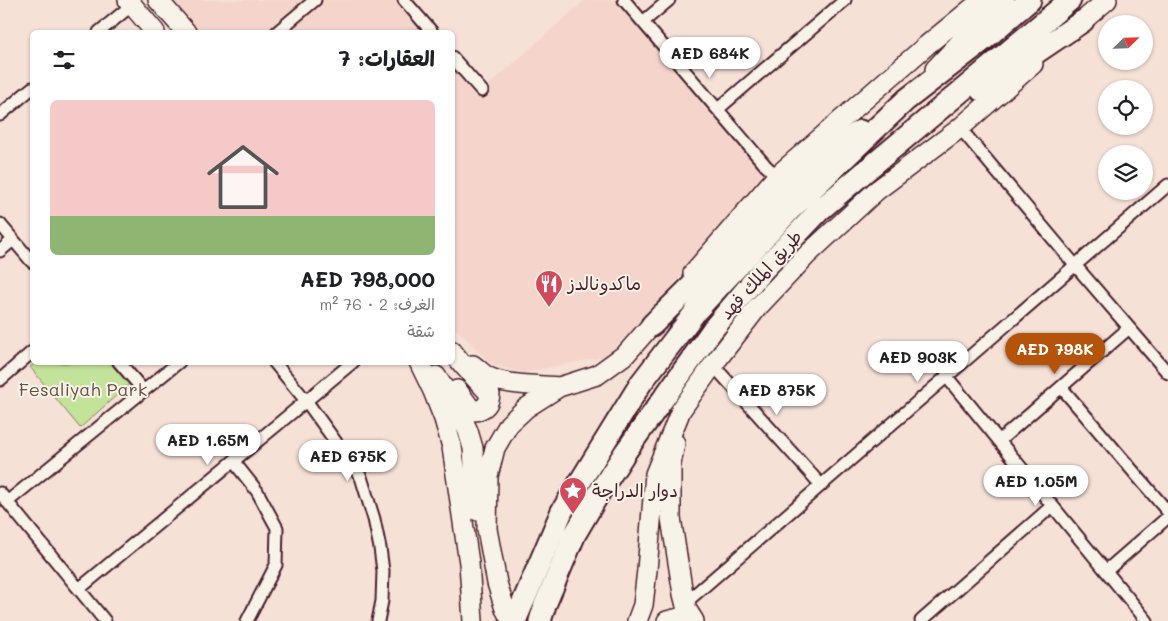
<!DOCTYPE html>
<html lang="ar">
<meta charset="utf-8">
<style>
:root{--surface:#fff;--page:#f6f6f6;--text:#202124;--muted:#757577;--line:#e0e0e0;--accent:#b45309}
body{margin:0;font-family:Mali,"Playpen Sans Arabic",sans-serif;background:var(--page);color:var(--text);direction:rtl;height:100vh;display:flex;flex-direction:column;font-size:19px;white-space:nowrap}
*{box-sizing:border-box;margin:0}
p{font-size:16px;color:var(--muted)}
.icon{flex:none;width:28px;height:28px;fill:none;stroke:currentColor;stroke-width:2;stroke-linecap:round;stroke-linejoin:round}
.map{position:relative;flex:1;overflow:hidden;direction:ltr}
.sheet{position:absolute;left:30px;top:30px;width:425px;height:335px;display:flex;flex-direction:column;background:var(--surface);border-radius:8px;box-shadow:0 1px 4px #0004;direction:rtl}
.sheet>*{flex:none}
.needle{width:32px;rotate:67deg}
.buttons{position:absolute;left:1098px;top:15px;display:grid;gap:10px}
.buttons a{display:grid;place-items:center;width:55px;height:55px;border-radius:50%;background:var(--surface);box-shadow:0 1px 4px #0004;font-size:25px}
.price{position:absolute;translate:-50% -42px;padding:0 11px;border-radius:18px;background:#fff;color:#222;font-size:16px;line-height:32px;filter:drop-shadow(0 1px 2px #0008)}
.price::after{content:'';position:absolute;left:50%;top:30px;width:15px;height:11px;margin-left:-8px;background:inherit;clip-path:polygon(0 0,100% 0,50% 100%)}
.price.active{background:var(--accent);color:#fff}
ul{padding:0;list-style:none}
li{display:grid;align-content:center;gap:10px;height:265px;padding:0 20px}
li+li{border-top:1px solid var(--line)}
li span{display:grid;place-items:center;height:155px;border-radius:8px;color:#555}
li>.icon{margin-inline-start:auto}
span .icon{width:90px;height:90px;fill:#fffc;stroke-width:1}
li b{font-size:21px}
h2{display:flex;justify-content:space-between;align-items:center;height:60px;padding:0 20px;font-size:21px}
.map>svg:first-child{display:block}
</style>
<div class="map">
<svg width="1168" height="621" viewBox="0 0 1168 621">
<rect width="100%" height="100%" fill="#f6e1d7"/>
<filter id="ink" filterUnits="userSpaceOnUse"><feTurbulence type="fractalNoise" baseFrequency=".02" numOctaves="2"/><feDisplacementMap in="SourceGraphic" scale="10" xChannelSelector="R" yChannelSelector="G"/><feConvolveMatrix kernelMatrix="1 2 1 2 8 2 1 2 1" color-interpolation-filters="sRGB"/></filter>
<g filter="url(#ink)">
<!-- built -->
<path fill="#f5d5cb" d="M158,0H404L432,32H186Z
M585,0H623L766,178L656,305L607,356L523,373L491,364L453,326L452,57L482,91Z"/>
<!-- green -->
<path fill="#c3e29a" stroke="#868062" d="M35,363H110L129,384L80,428L30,367Z"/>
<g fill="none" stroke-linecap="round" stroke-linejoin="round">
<defs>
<path id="street" d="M404,0L432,32
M624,0L766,166L777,176
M643,22L669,0
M99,32L132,5
M277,32L315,0
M452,57L482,91
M718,109L845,0
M0,115L32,88
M960,128L1075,265L1168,373
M0,224L32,262
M0,251L13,240
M119,362L144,391
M274,362L307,402L361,477L374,519L380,548L383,571L382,601L378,621
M713,365L821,485
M946,376L1147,621
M0,380L32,352
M1061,387L1168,512
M999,441L1129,328
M234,462L257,491L277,528L276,565L247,621
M0,493L105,621
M7,502L179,362
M1106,571L1168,517
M79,589L353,362
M685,603L1168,185
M921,621L1052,506"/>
<path id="primary" d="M128,0L155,32
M158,0L186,32
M1072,30L1107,0
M935,69L967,35L1005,0
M693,273L777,176L927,45L982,0
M452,351L463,365L490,394C489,404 486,408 476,411L471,409L457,390
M419,362L433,391L444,419L452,447L469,563L473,621
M473,365C477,368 481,372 485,375C502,386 539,385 559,387
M436,376L459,411L468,431L473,448L476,498L478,511
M675,443L671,464V518L683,594L687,610L694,621
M512,621L505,609L497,583L487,529L488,476L495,448L509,424L526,408L559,387L597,375L626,354L661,314
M637,621L643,605L647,570L655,474L681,410L713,365L757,308L807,255L876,191L960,128L1033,64
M667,621L679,618L684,621"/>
<path id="highway" d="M981,90L1083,21
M652,325L827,152L860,131
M515,621L562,511L641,383L697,310L789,211L906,100L981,42L1030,0
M540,621L545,605L575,534L599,493L626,451L713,329L762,271L820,210L874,164L1070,0"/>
</defs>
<!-- street casing -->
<use href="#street" stroke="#4a1f2b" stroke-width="15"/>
<!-- primary casing -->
<use href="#primary" stroke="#4a1f2b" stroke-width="22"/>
<!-- highway casing -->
<use href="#highway" stroke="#4a1f2b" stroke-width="25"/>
<!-- street -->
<use href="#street" stroke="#f7f3e8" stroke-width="11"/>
<!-- primary -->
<use href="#primary" stroke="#f7f3e8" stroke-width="19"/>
<!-- highway -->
<use href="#highway" stroke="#f7f3e8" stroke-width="21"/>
</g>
</g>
<!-- icons -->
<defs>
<symbol id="restaurant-pin" viewBox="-11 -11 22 30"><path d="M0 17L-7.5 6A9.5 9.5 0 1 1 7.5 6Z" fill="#d1495b" stroke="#f7f3e8"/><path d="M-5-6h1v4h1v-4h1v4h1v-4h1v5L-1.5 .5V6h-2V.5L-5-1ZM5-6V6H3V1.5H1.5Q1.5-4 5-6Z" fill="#fff"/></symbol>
<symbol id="sight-pin" viewBox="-11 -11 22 30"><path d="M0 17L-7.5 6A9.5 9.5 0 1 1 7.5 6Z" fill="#d1495b" stroke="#f7f3e8"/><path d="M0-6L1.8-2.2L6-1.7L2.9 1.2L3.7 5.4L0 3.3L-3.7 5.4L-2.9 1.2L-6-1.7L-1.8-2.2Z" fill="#fff"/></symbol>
</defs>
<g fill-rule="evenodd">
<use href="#restaurant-pin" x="533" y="268" width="32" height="43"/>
<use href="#sight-pin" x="557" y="475" width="32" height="43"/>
</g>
<g text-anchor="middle" stroke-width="4" stroke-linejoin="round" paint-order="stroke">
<!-- street labels -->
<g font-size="18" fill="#4a1f2b" stroke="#f7f3e8">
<text transform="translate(761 275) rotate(-48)" y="6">طريق الملك فهد</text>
</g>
<!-- poi labels -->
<g font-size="18" fill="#4a1f2b" stroke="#f7f3e8" text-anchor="start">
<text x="568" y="290">ماكدونالدز</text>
<text x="592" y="497">دوار الدراجة</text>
</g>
<!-- park labels -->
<g font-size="18" fill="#685047" stroke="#f7f3e8">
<text x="83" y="396">Fesaliyah Park</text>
</g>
</g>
</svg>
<div class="buttons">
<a><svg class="needle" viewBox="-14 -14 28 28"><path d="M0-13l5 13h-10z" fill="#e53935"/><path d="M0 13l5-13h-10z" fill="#757577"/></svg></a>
<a><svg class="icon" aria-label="locate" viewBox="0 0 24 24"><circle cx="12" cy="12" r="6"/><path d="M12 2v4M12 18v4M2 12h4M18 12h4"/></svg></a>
<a><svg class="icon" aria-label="layers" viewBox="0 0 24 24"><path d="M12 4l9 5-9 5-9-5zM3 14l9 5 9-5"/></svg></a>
</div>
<b class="price" style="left:710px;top:79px">AED 684K</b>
<b class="price active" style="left:1055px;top:375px">AED 798K</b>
<b class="price" style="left:918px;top:383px">AED 903K</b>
<b class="price" style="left:777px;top:416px">AED 875K</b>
<b class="price" style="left:208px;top:466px">AED 1.65M</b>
<b class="price" style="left:348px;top:482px">AED 675K</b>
<b class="price" style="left:1036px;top:507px">AED 1.05M</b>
<section class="sheet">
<h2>العقارات: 7<svg class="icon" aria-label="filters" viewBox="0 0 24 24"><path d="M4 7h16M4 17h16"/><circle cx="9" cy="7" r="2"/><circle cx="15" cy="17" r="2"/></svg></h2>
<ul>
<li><span style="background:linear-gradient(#f6c9c9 75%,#8fb573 0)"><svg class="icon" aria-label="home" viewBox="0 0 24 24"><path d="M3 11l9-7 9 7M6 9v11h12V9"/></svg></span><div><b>AED 798,000</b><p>الغرف: 2 · 76 m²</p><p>شقة</p></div></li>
</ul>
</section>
</div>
